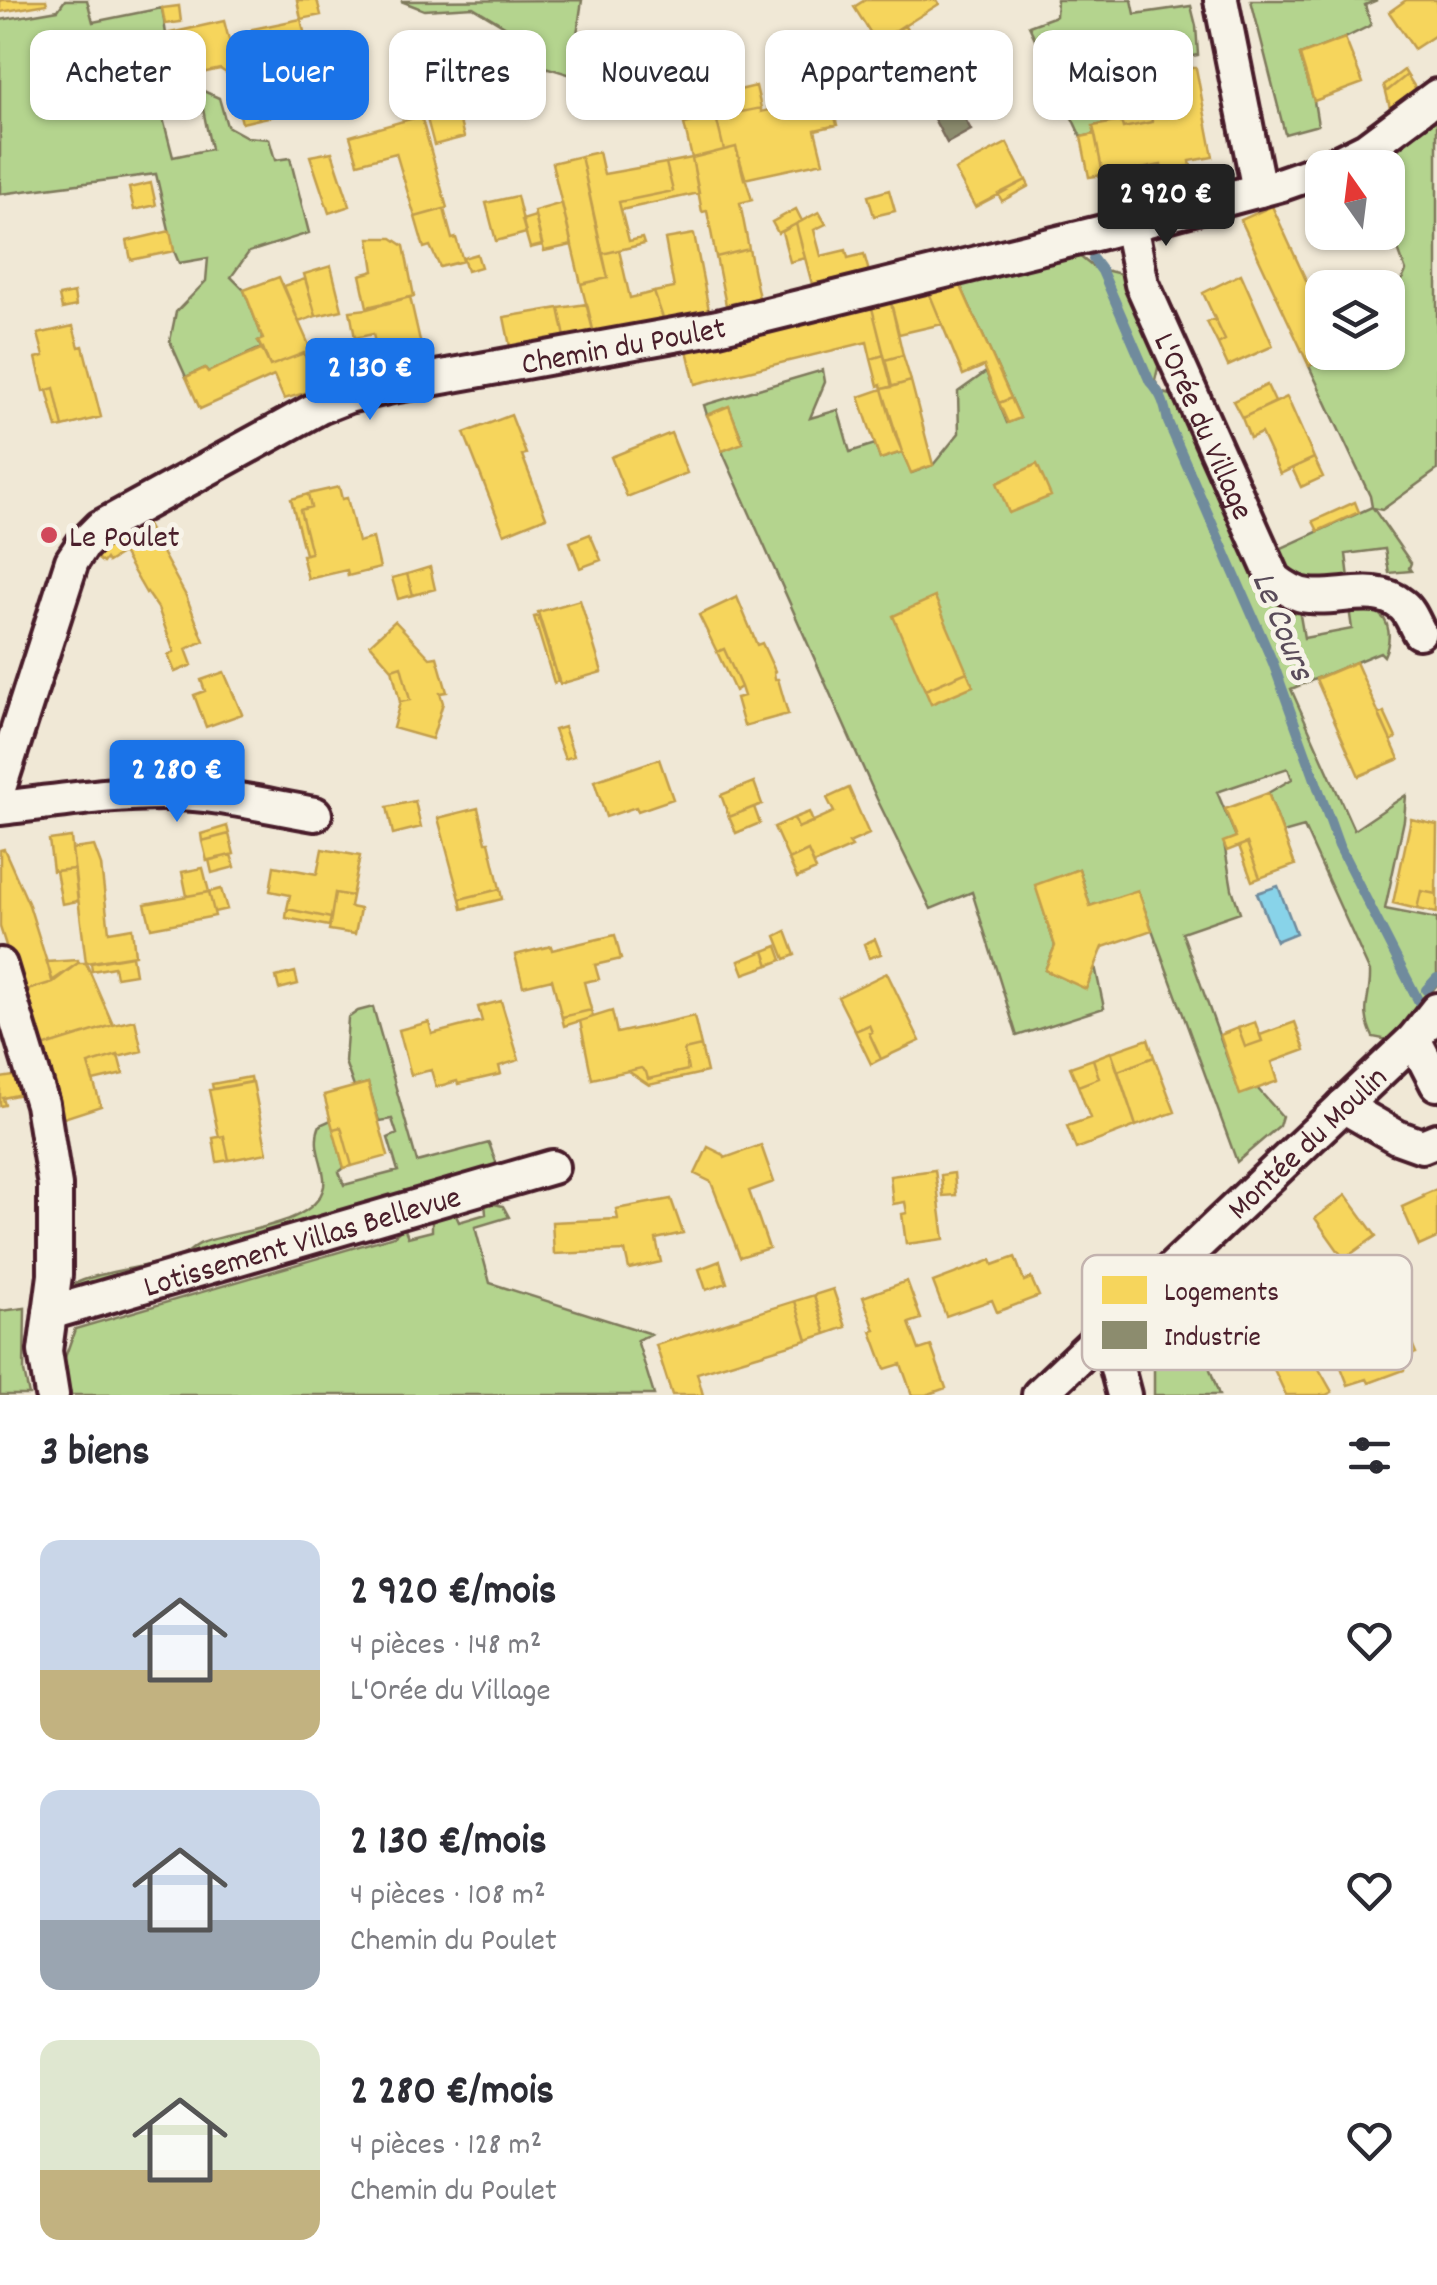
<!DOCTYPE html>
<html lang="fr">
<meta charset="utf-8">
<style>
:root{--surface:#fff;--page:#f7f7f7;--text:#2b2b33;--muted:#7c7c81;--accent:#1a73e8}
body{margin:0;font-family:Dekko,sans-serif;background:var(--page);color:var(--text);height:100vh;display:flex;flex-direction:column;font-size:38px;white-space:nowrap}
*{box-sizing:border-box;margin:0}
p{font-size:32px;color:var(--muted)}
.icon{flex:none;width:55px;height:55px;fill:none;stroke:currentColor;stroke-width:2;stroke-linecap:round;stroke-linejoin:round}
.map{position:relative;height:1395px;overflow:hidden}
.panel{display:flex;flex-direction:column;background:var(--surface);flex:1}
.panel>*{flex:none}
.hud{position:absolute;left:30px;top:30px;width:1378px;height:90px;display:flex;gap:20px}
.needle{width:65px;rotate:346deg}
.tools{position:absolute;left:1305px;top:150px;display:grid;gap:20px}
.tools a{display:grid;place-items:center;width:100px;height:100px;border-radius:20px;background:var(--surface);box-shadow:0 2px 8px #0004;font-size:50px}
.price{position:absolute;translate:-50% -85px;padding:0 22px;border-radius:10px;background:var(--accent);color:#fff;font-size:32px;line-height:65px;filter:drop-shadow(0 2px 5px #0008)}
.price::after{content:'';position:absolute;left:50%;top:60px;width:30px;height:22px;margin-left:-15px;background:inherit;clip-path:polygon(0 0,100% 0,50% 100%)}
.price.active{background:#222;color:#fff}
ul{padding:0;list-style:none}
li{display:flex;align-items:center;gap:30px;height:250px;padding:0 40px}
li span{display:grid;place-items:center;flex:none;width:280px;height:200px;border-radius:20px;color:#555}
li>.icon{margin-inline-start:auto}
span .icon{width:120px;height:120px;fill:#fffc;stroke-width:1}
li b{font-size:42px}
h2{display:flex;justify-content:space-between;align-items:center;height:120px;padding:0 40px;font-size:42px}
.chip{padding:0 35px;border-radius:20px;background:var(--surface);box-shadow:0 2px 8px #0004;font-size:35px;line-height:90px}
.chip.active{background:var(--accent);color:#fff}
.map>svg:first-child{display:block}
</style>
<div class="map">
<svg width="1437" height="1395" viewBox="0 0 1437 1395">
<rect width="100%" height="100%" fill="#f0e8d6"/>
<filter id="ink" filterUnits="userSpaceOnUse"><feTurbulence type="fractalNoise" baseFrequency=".01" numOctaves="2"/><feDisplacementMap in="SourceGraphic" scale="20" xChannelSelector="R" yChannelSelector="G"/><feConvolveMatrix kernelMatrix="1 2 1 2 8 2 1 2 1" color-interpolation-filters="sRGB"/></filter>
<g filter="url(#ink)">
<!-- green -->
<path fill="#b4d48e" stroke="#7f7a5c" stroke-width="2.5" d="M65,0H87L93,22L162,8L166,34L157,37L164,67L159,103L173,157L211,149L199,89L219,98L227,126L247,137L269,139L275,160L290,158L309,233L249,252L231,277L244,290L263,339L258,341L261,348L208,372L205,368L186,377L170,341L176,312L206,281L208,258L179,263L174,251L156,174L0,194V20L58,10Z
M582,0L571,75L522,60L506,27L473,7L424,10L401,1Z
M1057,0H1132L1135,14L1191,6L1196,26L1198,55L1153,63L1155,76L1150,77L1156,114L1094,126L1095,134L1081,137L1029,26L1056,16Z
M1251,0H1377L1365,5L1371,25L1345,38L1300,55L1314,101L1318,125L1285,134Z
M1437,117V470L1382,510L1373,508L1411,563L1409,568L1411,571L1389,573L1385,549L1346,554L1349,578C1314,587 1295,583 1275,551L1372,507L1370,496L1309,366L1337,353L1388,352V311L1406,271L1388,222V168L1377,167Z
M1073,251L1093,267L1121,274L1160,359L1155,381L1163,393L1175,396L1298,604L1304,638L1352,629L1349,608C1357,609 1367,608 1374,611C1392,619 1391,641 1384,656L1380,652L1291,689L1354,830L1406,795L1404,820L1385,909L1437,919V985L1388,1040L1373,1037C1359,1008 1371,1001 1370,972L1304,827L1283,833L1268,793L1292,779L1288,768L1217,792L1236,837L1224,843L1232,889L1240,912L1182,932L1240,1094L1257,1088L1282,1116L1279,1126L1237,1162L1138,891L1090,906L1079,869L1036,886L1055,946L1045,970L1086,988L1095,966L1104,1008L1017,1036L972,892L931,909L877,799L722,451L743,442L729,407L707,415L704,405L823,370L825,382L810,418L838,410L850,452L875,444L880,459L902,452L912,473L933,465L959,433L958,392L986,372L1007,423L1020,418L959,282Z
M373,1007L417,1162L489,1143L496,1162L495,1166L71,1289L70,1286C105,1268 147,1270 183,1255C190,1252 195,1245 202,1243C234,1230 316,1227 324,1186C327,1167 310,1148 320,1125L331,1120L344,1168L339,1172L344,1185L398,1171L388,1138L397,1134L392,1119L379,1121L368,1083L354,1087L345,1062L348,1018L358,1011Z
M485,1202L503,1206L509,1217L475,1227L490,1283L651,1334L637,1340L654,1395H68L62,1366L75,1329L394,1236L404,1227L408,1237L432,1231V1220L454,1211L459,1222L486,1214Z
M1179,1304L1189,1309L1219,1395H1154V1346Z
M25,1308L24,1372L29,1395H0V1311Z"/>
<!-- water -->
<path fill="#88d3e9" stroke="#6f8b9d" stroke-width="2.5" d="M1278,886L1296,933L1276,941L1257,893Z"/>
<!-- homes -->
<path fill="#f6d55c" stroke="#c29e4d" stroke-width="2.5" d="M0,0H46L47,4L0,12Z
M297,0H317L321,15L301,19Z
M865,0H936L939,4L877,43L854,7Z
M1406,0H1437V34L1414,49L1389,12Z
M179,6L181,22L165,24L162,8Z
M301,19L310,57L272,66L266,62L260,71L264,74L273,116L259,119L255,103L238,107L233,83L236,79L220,69L202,73L200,64L181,68L180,64L164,67L157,36L224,21L229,40L236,44L239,40L244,42L252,29Z
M904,25L911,36L883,54L877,43Z
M1345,38L1363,83L1314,101L1300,55Z
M1189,56L1191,68H1196L1213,157L1190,161L1191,166L1162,171L1161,165L1131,171L1132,177L1105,183L1093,126L1121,121L1123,128L1152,122L1151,115L1156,114L1149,77L1155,76L1153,62Z
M714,61L724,81L704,92L694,71Z
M200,64L202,73L183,77L181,68Z
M1404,70L1407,75L1386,92L1384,85Z
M1407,75L1416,89L1390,108L1386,92Z
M756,86L761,108L736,113L731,92Z
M830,96L837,125L815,130L823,162L744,179L736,147L724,150L716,117L761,108V112Z
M255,103L259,119L242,123L238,107Z
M456,107L464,137L434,145L426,115Z
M1151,115L1152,122L1123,128L1121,121Z
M421,116L447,208L415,217L396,153L358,163L350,136Z
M716,117L724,150L692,158L684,124Z
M1095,134L1103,175L1089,177L1081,137Z
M1007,143L1026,180L975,207L955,170Z
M736,147L752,200L740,203L749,249L716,257L707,211L702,212L692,158Z
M332,152L350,206L329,213L310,156Z
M599,152L604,174L666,163L673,191L619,202L629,241L642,238L644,244L602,254L581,156Z
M581,156L608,278L581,284L552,163Z
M692,158L699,193L621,210L619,202L673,191L666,163Z
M1161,165L1162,171L1132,177L1131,171Z
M1026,180L1029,186L1002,201L998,194Z
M151,183L156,205L134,210L129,188Z
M889,190L895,211L874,216L868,196Z
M517,196L526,233L496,241L486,203Z
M562,203L572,245L544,251L534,211Z
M1272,206L1322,315V352H1337L1309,366L1241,220Z
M444,209L452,239L456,238L463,261L440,267L430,246L424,248L415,217Z
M796,209L802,221L778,233L772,222Z
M819,212L826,224L814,230L821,256L846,250L848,258L864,254L869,272L812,284L796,224Z
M535,216L542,245L530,248L522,220Z
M796,224L805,258L790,262L782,232Z
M170,231L174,251L131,260L127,241Z
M694,234L709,310L664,321L654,292L674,288L665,239Z
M369,238H392L404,246L414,296L367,307L360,275L374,271Z
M749,249L759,298L726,305L716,257Z
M619,250L630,298L654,292L664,321L595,338L581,284L608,278L602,254Z
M477,254L481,267L467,271L463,258Z
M331,266L342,310L316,316L304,274Z
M1241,274L1273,346L1228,366L1218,344L1225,340L1203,293Z
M279,277L312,352L327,346L342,381L319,389L304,353L270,366L258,341L263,339L244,290Z
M305,279L316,316L299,322L284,286Z
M959,282L1011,398L999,403L984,366L963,375L928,290Z
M928,290L942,324L899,334L890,299Z
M74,293L76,306L62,309L59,296Z
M410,297L426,367L381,372L373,334L355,338L350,311L367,309Z
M890,299L903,355L885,360L871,304Z
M587,304L595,338L566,342L559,308Z
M871,304L884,355L871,359L867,342L695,384L687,350Z
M559,308L566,342L511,351L504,317Z
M1215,319L1225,340L1218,344L1207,322Z
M73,326L79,347L83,346L101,417L63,427L54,388L44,391L36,358L44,356L38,334Z
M263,348L270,366L304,353L319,389L284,399L274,376L200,409L186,377L205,368L208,372Z
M884,355L892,387L882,389L881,385L878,386L871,359Z
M903,355L911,381L892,387L885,360Z
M911,381L933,465L911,473L896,437L882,389Z
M1267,385L1275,402L1242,418L1233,401Z
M54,388L63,427L57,428L47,390Z
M882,389L902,452L880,459L859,397Z
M1287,397L1314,458L1280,474L1261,433L1250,438L1242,418Z
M1011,398L1020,418L1008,423L999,403Z
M729,406L743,443L722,451L707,415Z
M511,415L526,454L522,455L546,517L504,534L464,433Z
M671,433L687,473L627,497L611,457Z
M1314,458L1323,477L1301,487L1292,468Z
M1037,464L1051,496L1009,513L997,483Z
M339,487L342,499L347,498L358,542L373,538L380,568L348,576L347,570L308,579L302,555L311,553L300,510L311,507L308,494Z
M308,494L311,507L300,510L311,553L305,554L291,499Z
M1355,502L1359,512L1318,531L1313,521Z
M143,518L186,596L204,641L186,649L192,665L175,672L168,655L174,652L158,608L147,592L146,593L123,553L108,562L106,559L103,563L93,555L102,544Z
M590,534L601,560L580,568L570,542Z
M430,567L435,589L413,595L407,574Z
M407,574L413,595L398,599L392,578Z
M737,597L757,645L762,643L775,671L774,672L775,679H778L788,714L744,726L736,698L744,696L741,687L724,649L717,652L699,615Z
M935,597L967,672L925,690L893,616Z
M580,600L602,672L560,684L538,612Z
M538,616L558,681L554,683L534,617Z
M395,621L430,658L437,657L447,692L440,693L443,703L432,739L393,728L400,702L410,700L401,666L392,669L370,644Z
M724,649L741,687L735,691L717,652Z
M1356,662L1399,759L1359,776L1316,679Z
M401,666L410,700L400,702L392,669Z
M224,672L242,714L206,727L194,695L205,691L201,680Z
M967,672L973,686L931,704L925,690Z
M1384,712L1396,738L1391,741L1379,715Z
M564,727L574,756L565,759L554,730Z
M659,759L673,799L638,811L636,807L606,817L594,781Z
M754,782L762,804L729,817L721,795Z
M849,788L869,834L849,843L852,847L814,864L808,851L789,860L774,827L794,818L798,828L834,812L827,798Z
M1268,793L1295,865L1260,878L1247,843L1227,851L1223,842L1236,837L1225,809Z
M415,801L421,827L393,834L387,807Z
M754,807L760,823L736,833L729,817Z
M478,808L486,842H489L500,889L460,899L438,818Z
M809,812L813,822L798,828L794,818Z
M1411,819L1437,825L1436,894L1421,891L1417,909L1393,903Z
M227,826L229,834L202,841L201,834Z
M229,834L234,854L207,861L202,841Z
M71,837L74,869L53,871L49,840Z
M1247,843L1260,878L1252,881L1239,846Z
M94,846L101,865L109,932L132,928L135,955L86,963L72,849Z
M4,849L29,905L53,982L21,992L0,927V850Z
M322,849L360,856L352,896L335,893L331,918L287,909L290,895L270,891L274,866L317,874Z
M808,851L816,870L797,878L789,860Z
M231,855L235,867L212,873L209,860Z
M203,868L209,892L187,896L182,872Z
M74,869L78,901L62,904L56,871Z
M1079,869L1090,906L1138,890L1152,930L1103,947L1086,989L1045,970L1055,946L1035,885Z
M1437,888V913L1417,909L1421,891L1436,894Z
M221,889L227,909L214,912L209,892Z
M500,889L502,899L462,909L460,899Z
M209,892L215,916L151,928L145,904Z
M335,893L352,896L350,907L360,909L355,934L329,930Z
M287,909L331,918L329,926L286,918Z
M786,931L795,955L785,959L776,936Z
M615,935L621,959L595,965L599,979L584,982L593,1017L564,1026L552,979L523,986L515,955L551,946L552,950Z
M875,939L881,954L869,958L864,944Z
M777,946L782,960L769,965L764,951Z
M764,951L769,965L744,974L739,961Z
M132,956L135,974L116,977L114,967L92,971L91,963Z
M78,960V963L52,981L47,962Z
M78,963H86L113,1025L39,1048L21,992L53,982Z
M295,972L298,984L279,989L276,977Z
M887,973L920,1041L881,1059L869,1033L872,1032L869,1025L855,1031L838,997Z
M501,1001L519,1060L499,1066L501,1074L458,1084L457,1081L436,1087L431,1070L411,1075L399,1030L429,1022L432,1034L482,1021L478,1007Z
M591,1010L593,1017L564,1026L562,1017Z
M612,1011L617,1033L694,1016L707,1072L649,1085L628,1071L592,1079L580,1021Z
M135,1020L142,1051L118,1057V1055L88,1064L101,1106L61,1119L39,1048L113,1025Z
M1255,1022L1262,1041L1245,1047L1238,1028Z
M1295,1022L1305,1050L1272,1062L1278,1081L1240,1095L1220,1035L1238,1028L1245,1047L1262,1041L1260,1035Z
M869,1025L872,1032L869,1033L881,1059L871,1064L855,1031Z
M1148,1039L1154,1057L1118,1071L1111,1052Z
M701,1046L707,1072L649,1085L628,1071L641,1068L646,1072L648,1079L688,1070L684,1050Z
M1111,1052L1136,1126L1076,1149L1067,1126L1090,1118L1078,1086L1099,1078L1093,1059Z
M118,1055L123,1074L93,1081L88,1064Z
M1154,1057L1175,1112L1136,1126L1118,1071Z
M1093,1059L1099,1078L1078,1086L1070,1067Z
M21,1075L26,1093L3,1098L5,1105L0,1106V1078Z
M250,1077L251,1082L213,1089L212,1084Z
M253,1082L267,1153L229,1160L224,1136L219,1137L209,1090Z
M368,1083L388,1156L352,1166L341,1127L333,1129L324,1095Z
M341,1127L352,1166L344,1168L333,1129Z
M224,1136L229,1160L217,1162L213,1138Z
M761,1145L774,1182L749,1191L769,1248L740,1257L711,1182L695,1174L708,1147L724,1155L725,1158Z
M935,1170L944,1239L906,1244L902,1214L907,1213L905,1202L893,1204L890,1176Z
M954,1173L956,1195L943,1196L941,1175Z
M1437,1189V1238L1419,1246L1402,1207L1424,1197L1423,1195Z
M1346,1195L1376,1236L1344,1259L1315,1218Z
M671,1199L683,1233L656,1239L661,1262L629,1269L625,1251L554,1254L552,1222L618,1219L616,1209Z
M1015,1257L1024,1281L1031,1278L1039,1296L997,1312L992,1300L946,1316L933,1282L991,1260L993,1265Z
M720,1261L727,1283L706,1290L699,1269Z
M907,1281L921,1319L909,1323L919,1350L931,1346L946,1388L926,1395H912L901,1364L885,1369L871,1331L875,1330L863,1297Z
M833,1289L846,1327L826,1334L814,1295Z
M814,1295L826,1334L807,1340L795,1301Z
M795,1301L807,1340L697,1373L703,1395H672L656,1345Z
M1401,1318L1416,1353L1399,1359L1404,1370L1369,1383L1367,1379L1348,1385L1332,1344Z
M1306,1346L1332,1392L1326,1395H1286L1272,1365Z"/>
<!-- industry -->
<path fill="#8c8c6e" stroke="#786b5a" stroke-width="2.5" d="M956,102L971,130L947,143L932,115Z"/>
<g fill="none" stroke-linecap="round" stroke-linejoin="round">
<!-- stream -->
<path stroke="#6f8b9d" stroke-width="10" d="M1093,259L1102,271L1150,382C1162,394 1165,406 1168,422L1273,663L1339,846L1421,1006
M1426,990L1437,978"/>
<defs>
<g id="minor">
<path d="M1221,0L1259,190"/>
<path d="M1328,168L1366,149L1437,96"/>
<path id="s1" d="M1130,225L1142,284L1274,579C1284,587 1295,595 1309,596C1339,600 1376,583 1402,605C1410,611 1414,623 1419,632"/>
<path id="s2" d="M0,785L72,561L82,546L101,527L320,407L348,396L392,386L718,327L1107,231L1282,184L1322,170"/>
<path d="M0,808C56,802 113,792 169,793C218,793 267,806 315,814"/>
<path d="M0,965L42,1104L55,1186V1275L45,1351L52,1395"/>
<path d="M1414,1039L1437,1084"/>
<path d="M1343,1106L1397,1137L1422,1146L1437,1140"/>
<path id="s3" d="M50,1313L552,1167"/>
<path d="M1107,1330L1124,1395"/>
<path id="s4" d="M1039,1395L1414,1039L1437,1010"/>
</g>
</defs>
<!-- minor casing -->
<use href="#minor" stroke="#4a1f2b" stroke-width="40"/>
<!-- minor -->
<use href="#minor" stroke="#f7f3e8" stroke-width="32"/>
</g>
</g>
<!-- markers -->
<circle fill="#d1495b" stroke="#f7f3e8" stroke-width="4" cx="49" cy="535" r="10"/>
<g text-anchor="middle" stroke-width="10" stroke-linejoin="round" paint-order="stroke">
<!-- street labels -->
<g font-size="32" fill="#4a1f2b" stroke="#f7f3e8">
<text dy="11" stroke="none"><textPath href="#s2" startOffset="840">Chemin du Poulet</textPath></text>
<text dy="11" stroke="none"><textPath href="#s1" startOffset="215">L'Orée du Village</textPath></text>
<text dy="11" stroke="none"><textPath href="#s4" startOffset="368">Montée du Moulin</textPath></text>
<text dy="11" stroke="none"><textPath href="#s3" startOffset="262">Lotissement Villas Bellevue</textPath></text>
</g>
<!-- poi labels -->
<g font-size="32" fill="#4a1f2b" stroke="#f7f3e8" text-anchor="start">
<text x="69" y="546">Le Poulet</text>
</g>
<!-- water labels -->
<g font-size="35" font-style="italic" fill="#5a4c5a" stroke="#f7f3e8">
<text transform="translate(1285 625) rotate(68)" y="12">Le Cours</text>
</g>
</g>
<!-- legend -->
<rect x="1082" y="1255" width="330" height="115" rx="15" fill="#f7f3e8" stroke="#c3b3af" stroke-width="2.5"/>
<rect x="1102" y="1276" width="45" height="28" fill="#f6d55c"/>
<rect x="1102" y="1321" width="45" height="28" fill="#8c8c6e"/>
<g font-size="28" fill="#4a1f2b">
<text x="1164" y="1300">Logements</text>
<text x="1164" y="1345">Industrie</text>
</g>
</svg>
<div class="tools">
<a><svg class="needle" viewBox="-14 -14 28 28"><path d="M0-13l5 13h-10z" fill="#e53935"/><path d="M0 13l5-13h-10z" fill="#7c7c81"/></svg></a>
<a><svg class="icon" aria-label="layers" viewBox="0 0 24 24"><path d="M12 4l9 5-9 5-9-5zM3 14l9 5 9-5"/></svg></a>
</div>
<b class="price active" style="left:1166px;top:249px">2 920 €</b>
<b class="price" style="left:370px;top:423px">2 130 €</b>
<b class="price" style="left:177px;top:825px">2 280 €</b>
<div class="hud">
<a class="chip">Acheter</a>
<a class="chip active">Louer</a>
<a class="chip">Filtres</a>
<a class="chip">Nouveau</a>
<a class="chip">Appartement</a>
<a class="chip">Maison</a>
</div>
</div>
<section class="panel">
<h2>3 biens<svg class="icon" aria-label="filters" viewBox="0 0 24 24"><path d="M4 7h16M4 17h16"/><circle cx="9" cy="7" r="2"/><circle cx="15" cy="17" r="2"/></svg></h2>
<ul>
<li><span style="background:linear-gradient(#c9d6e8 65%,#c2b280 0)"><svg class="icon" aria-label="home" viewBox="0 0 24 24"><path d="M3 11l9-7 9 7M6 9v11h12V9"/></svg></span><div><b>2 920 €/mois</b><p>4 pièces · 148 m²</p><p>L'Orée du Village</p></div><svg class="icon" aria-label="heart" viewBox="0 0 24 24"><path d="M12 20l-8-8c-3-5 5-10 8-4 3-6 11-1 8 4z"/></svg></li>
<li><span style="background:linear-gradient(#c9d6e8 65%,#9aa5b1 0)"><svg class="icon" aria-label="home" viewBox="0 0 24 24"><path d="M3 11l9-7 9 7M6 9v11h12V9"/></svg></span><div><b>2 130 €/mois</b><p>4 pièces · 108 m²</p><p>Chemin du Poulet</p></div><svg class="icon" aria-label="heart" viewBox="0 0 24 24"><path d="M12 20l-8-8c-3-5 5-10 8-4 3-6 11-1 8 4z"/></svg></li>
<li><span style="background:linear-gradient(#dfe7d0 65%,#c2b280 0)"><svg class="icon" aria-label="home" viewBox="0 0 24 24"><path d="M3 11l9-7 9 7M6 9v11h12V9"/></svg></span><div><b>2 280 €/mois</b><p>4 pièces · 128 m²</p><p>Chemin du Poulet</p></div><svg class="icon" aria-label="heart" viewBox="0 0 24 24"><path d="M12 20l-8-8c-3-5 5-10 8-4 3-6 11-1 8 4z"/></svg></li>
</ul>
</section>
